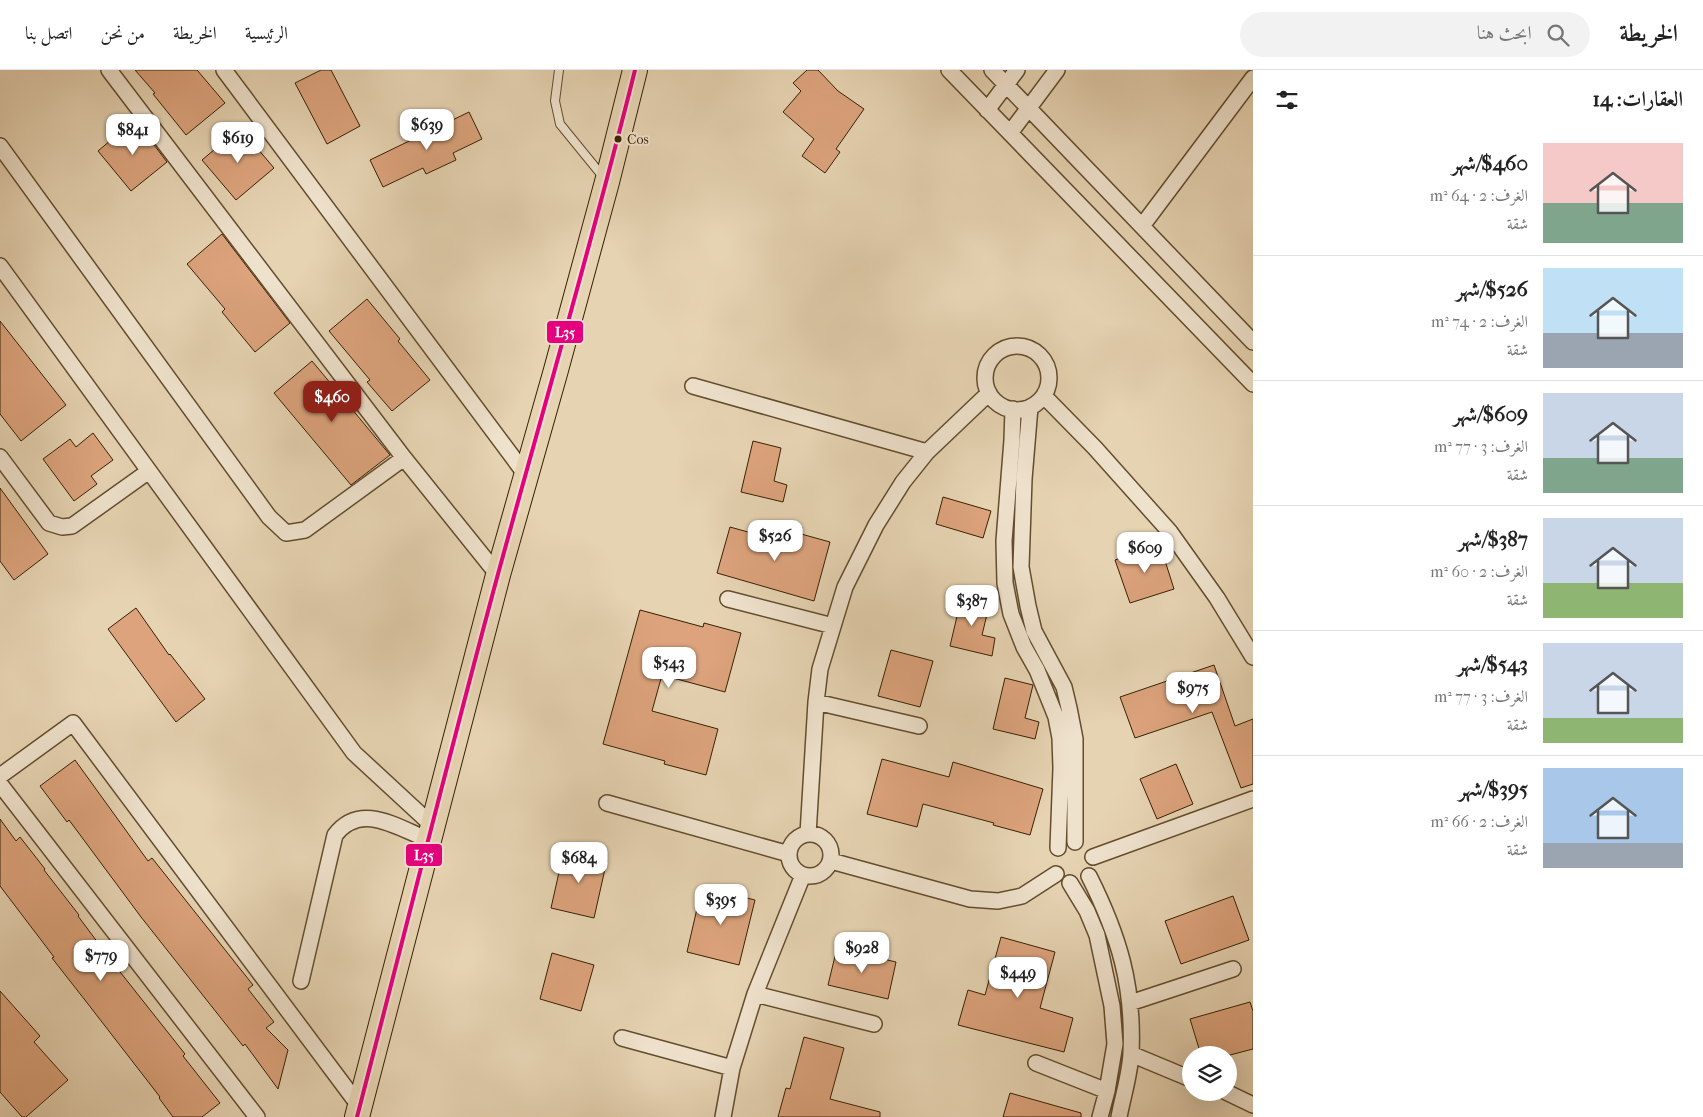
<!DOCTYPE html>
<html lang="ar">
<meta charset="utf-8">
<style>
:root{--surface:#fff;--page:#f2f2f2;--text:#222;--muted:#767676;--line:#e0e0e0;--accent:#8f2418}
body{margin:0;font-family:"IM FELL French Canon",Amiri,serif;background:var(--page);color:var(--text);direction:rtl;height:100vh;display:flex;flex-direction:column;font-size:19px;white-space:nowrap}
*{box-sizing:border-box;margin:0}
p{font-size:16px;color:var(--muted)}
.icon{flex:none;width:28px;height:28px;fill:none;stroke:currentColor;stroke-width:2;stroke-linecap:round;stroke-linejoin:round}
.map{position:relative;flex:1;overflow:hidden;direction:ltr}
.sheet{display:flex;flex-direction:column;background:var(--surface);width:450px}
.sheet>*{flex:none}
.tools{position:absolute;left:1182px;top:976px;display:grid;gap:10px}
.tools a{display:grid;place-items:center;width:55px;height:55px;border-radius:50%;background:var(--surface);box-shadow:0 5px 20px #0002;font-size:25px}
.price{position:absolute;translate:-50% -42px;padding:0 11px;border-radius:10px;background:#fff;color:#222;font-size:16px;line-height:32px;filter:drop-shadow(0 1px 2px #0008)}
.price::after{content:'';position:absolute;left:50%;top:30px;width:15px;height:11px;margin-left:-8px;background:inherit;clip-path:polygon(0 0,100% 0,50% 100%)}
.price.current{background:var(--accent);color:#fff}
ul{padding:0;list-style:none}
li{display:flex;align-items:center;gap:15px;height:125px;padding:0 20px}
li+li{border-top:1px solid var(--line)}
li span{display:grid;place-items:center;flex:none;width:140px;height:100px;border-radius:0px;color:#555}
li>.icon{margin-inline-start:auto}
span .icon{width:60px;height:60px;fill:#fffc;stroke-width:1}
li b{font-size:21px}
h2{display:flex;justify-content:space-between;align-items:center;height:60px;padding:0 20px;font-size:21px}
header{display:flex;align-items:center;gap:30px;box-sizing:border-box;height:70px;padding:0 25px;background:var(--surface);border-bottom:1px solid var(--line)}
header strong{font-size:24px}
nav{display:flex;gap:28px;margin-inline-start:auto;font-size:18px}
.search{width:350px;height:45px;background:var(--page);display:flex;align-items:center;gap:12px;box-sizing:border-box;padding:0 18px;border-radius:28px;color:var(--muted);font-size:19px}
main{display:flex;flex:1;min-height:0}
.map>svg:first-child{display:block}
</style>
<header>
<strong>الخريطة</strong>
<div class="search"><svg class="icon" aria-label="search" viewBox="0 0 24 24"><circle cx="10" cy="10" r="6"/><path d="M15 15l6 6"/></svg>ابحث هنا</div>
<nav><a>الرئيسية</a><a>الخريطة</a><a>من نحن</a><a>اتصل بنا</a></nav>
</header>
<main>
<section class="sheet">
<h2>العقارات: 14<svg class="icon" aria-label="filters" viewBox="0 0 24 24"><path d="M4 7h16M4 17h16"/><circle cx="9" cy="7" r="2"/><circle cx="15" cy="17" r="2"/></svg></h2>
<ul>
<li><span style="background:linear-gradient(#f6c9c9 60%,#7fa58c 0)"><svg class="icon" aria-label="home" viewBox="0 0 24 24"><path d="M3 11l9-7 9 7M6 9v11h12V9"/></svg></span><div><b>$460/شهر</b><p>الغرف: 2 · 64 m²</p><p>شقة</p></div></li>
<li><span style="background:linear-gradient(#bfe0f5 65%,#9aa5b1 0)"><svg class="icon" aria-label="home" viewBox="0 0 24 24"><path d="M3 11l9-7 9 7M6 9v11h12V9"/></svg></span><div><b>$526/شهر</b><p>الغرف: 2 · 74 m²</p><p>شقة</p></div></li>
<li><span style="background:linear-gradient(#c9d6e8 65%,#7fa58c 0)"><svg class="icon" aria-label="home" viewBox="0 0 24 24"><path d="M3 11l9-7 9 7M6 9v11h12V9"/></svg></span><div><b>$609/شهر</b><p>الغرف: 3 · 77 m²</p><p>شقة</p></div></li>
<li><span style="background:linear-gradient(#c9d6e8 65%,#8fb573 0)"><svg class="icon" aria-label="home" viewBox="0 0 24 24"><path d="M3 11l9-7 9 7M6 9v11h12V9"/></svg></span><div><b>$387/شهر</b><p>الغرف: 2 · 60 m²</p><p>شقة</p></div></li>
<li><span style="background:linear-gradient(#c9d6e8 75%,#8fb573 0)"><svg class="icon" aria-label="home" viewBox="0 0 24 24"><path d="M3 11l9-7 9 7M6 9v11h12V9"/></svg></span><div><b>$543/شهر</b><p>الغرف: 3 · 77 m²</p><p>شقة</p></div></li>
<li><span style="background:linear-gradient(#a9c7e8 75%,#9aa5b1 0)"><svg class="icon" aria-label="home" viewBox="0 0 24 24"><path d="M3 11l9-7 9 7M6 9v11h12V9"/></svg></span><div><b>$395/شهر</b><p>الغرف: 2 · 66 m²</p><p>شقة</p></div></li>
</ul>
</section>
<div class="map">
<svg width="1253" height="1047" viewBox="0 0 1253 1047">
<rect width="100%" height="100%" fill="#e6d3b2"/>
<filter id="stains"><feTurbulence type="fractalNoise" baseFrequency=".004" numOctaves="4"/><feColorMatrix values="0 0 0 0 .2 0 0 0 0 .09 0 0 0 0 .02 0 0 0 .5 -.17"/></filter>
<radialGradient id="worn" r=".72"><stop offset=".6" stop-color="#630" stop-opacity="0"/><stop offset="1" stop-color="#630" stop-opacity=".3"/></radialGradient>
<!-- building -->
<path fill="#dca37c" stroke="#372002" d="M135,0H197L225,33L186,65L153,24L155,23Z
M321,0H331L360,56L327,74L295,13Z
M807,0H818L838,21L864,39L836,79L840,82L825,103L802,86L814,69L783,42L801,21L793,13Z
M469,42L482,69L453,83L456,90L426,104L423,98L383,117L370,90Z
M135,50L167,92L131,121L98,81Z
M240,58L274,98L236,130L202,90Z
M222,164L290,253L255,282L222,242L225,239L187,194Z
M367,229L400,269L398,271L430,310L392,341L367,312L370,310L329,261Z
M0,251L66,335L21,371L0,344Z
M312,291L390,385L351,415L274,323Z
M93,363L113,390L91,406L97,414L74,431L43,389L70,369L76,377Z
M753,371L781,378L774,411L787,415L783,432L741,422Z
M0,418L48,484L14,510L0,491Z
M943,427L991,441L983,468L936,454Z
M730,457L791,474L794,462L830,472L814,531L717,503Z
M1160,475L1174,519L1130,533L1115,490Z
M962,525L990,532L982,565L995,568L992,586L950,576Z
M136,538L169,585L170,584L205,629L176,652L108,559Z
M640,540L703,557L704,553L741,563L725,622L662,605L652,641L718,659L706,705L664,694L665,691L603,674Z
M891,580L933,591L920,637L878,626Z
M1214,595L1235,656L1253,649V714L1241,718L1212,642L1135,668L1120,627Z
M1005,608L1033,615L1025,648L1039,652L1035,669L993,659Z
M882,689L949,707L953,692L1043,719L1030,765L993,755L994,753L923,734L917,757L867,744Z
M75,690L148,791L152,788L253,915L248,919L274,952L266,958L288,980L278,1019L245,974L243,976L141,847L69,750L67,752L40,716Z
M1176,694L1193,734L1157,749L1140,709Z
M0,749L16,771L20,767L45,799L44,800L79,845L78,846L113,893L185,984L183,986L220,1033L202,1047H173L159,1028L160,1027L88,934L52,888L54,887L0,816Z
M564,780L607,790L594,848L551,838Z
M702,817L755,830L739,895L687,882Z
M1233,826L1249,870L1181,894L1165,851Z
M1001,867L1055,882L1040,938L1073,948L1064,982L958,955L968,920L985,925Z
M837,878L896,892L888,929L828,915Z
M552,883L594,895L581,941L540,929Z
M0,921L40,966L34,972L68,1010L26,1047H22L0,1022Z
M1250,932L1253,941V979L1230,985H1201L1190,949Z
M804,967L844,978L830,1029L880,1042V1047H778L786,1018L790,1019Z
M1010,1023L1081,1043V1047H1003Z"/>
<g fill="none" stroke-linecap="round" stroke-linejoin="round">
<defs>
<path id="service" d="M559,0L555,31L560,54L604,108"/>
<path id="minor" d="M109,0L404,388L498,505
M224,0L526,405
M949,0L1253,314
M992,0L1253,272
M987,40L1017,0
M1010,63L1057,0
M0,76L269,447L286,463L305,460L404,388
M1142,156L1253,8
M0,196L354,683L433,756
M985 308a32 32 0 1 1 64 0a32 32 0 1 1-64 0Z
M693,316L927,382
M1044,326L1095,378L1170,462L1217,528L1253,587
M1030,337L1024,409L1021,497L1028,536L1034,561L1064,617L1069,638L1075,669V772
M1013,339L1012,370L1004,471L1005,513L1011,544L1024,577L1037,600L1056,647L1060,668L1061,698L1058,778
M0,387L49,453L62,457L72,456L149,401
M728,529L833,556
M816,632L919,656
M0,706L73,653L360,1037
M0,714L257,1047
M607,733L789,784
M789 785a21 21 0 1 1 42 0a21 21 0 1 1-42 0Z
M808,764L816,632L820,599L845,517L876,455L903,412L927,382L989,323
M1093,787L1253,729
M831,791L970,829L998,831L1022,826L1056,804
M1089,806C1119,866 1134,915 1131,983C1130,1004 1123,1026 1119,1047
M1070,813L1087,841L1097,865L1112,936L1115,974L1107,1021L1100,1047
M301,911L335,765C361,731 398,758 429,770
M755,924L874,954
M1130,933L1233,899
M622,968L732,998
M1131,984L1191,1009
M1036,993L1107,1021
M1226,1022L1253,1035
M723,1047L732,998L755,924L803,805"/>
<path id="primary" d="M357,1047L498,505L556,300L607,112L635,0"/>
</defs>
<!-- service casing -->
<use href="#service" stroke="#634d2e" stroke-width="10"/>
<!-- minor casing -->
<use href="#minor" stroke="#634d2e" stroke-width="18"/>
<!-- primary casing -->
<use href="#primary" stroke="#372002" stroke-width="26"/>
<!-- service -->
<use href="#service" stroke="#efe2cd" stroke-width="8"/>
<!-- minor -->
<use href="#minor" stroke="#efe2cd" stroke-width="15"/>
<!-- primary -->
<use href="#primary" stroke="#e6d3b2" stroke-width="24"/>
<defs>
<path id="bus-1" d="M357,1047C404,866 449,685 498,504C544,336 593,169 635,0"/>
</defs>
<!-- bus-1 casing -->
<use href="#bus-1" stroke="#efe2cd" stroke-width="8"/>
<!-- bus-1 -->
<use href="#bus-1" stroke="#e5007d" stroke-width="4"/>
</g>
<!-- markers -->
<circle fill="#372002" stroke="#efe2cd" stroke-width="2" cx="618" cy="69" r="4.5"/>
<g text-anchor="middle" stroke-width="4" stroke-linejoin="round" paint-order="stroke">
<!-- bus labels -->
<g font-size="14" fill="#372002" stroke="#efe2cd" text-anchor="start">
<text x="627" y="74">Cos</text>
</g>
</g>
<g stroke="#efe2cd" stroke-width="2">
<rect x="546" y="250" width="38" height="24" rx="5" fill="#e5007d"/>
<rect x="405" y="773" width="38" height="24" rx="5" fill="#e5007d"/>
</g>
<g font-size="14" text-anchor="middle" font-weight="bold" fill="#fff">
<text x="565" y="267">L35</text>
<text x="424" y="790">L35</text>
</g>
<rect width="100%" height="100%" filter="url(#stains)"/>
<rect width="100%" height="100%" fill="url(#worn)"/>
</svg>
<div class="tools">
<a><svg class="icon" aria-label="layers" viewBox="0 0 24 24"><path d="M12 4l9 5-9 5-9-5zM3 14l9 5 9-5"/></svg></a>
</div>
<b class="price" style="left:427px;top:81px">$639</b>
<b class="price" style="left:133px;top:86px">$841</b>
<b class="price" style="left:238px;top:94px">$619</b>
<b class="price current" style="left:332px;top:353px">$460</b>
<b class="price" style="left:775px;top:492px">$526</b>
<b class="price" style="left:1145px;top:504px">$609</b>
<b class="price" style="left:972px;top:557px">$387</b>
<b class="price" style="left:669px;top:619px">$543</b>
<b class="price" style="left:1193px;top:644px">$975</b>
<b class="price" style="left:579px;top:814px">$684</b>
<b class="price" style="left:721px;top:856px">$395</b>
<b class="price" style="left:862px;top:904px">$928</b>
<b class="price" style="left:101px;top:912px">$779</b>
<b class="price" style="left:1018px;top:929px">$449</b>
</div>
</main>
